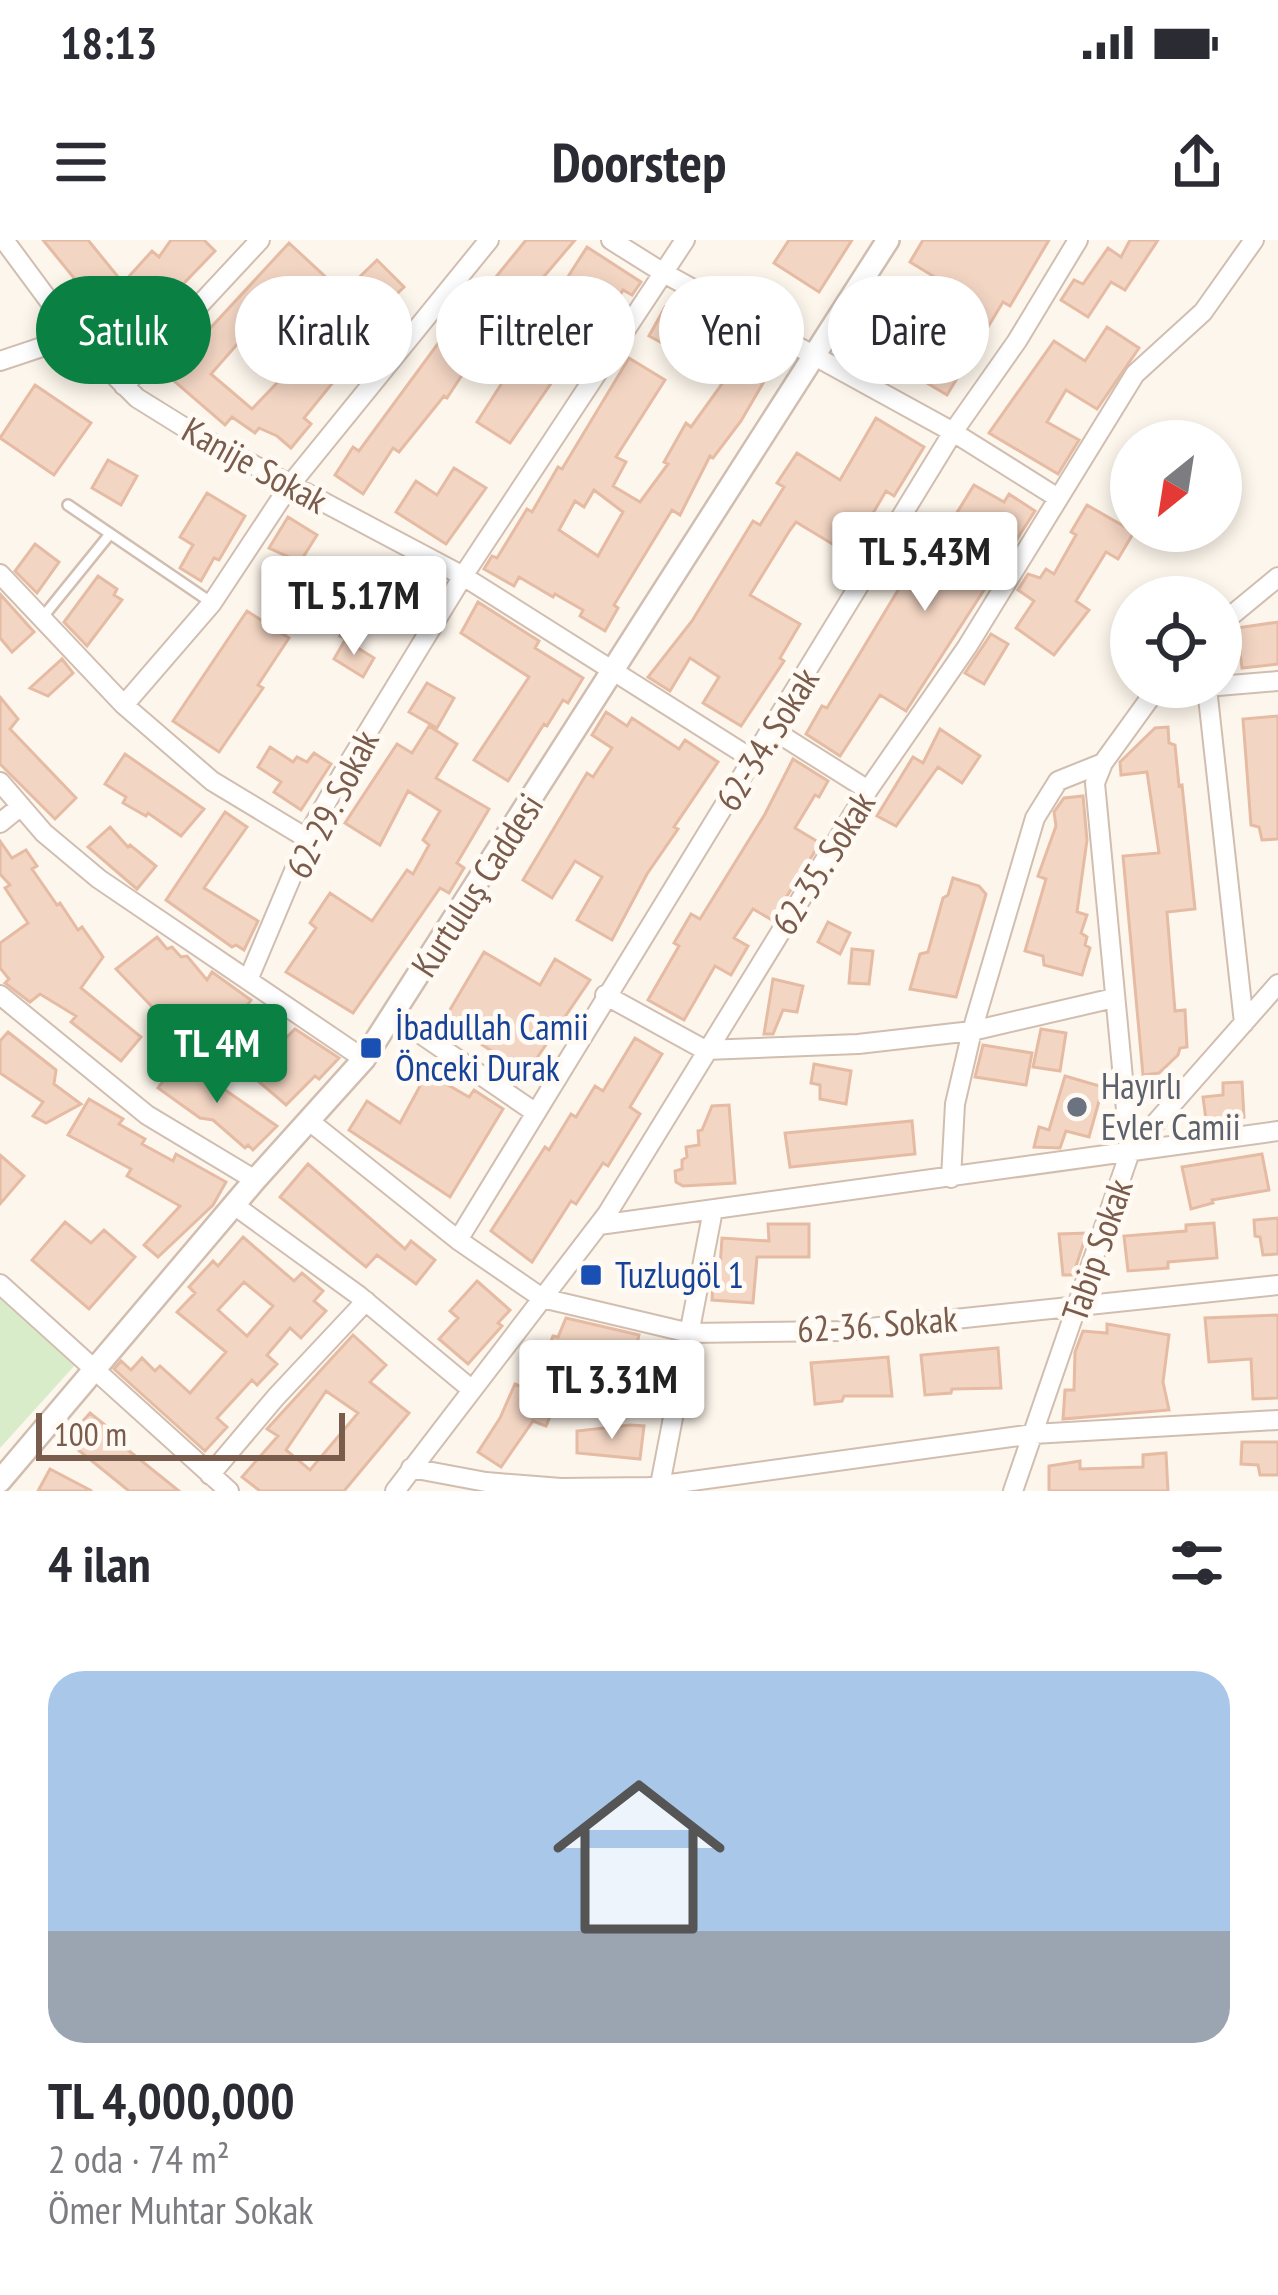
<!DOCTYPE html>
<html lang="tr">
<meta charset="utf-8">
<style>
:root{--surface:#fff;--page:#f2f2f3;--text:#2b2b33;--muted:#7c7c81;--accent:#0b8043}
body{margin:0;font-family:"PT Sans Narrow",sans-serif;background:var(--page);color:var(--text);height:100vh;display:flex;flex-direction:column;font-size:45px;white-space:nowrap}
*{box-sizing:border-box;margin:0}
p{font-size:39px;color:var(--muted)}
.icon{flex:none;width:66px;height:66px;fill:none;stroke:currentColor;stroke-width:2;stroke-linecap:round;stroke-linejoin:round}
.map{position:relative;height:1251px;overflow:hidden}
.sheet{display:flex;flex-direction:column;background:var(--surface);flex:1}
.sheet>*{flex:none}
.top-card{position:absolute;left:36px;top:36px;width:1206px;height:108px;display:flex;gap:24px}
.needle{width:78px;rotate:210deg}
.fabs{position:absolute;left:1110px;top:180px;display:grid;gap:24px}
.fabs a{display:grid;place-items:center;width:132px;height:132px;border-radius:50%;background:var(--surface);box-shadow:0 6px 18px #0003;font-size:60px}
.scale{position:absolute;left:36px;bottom:30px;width:309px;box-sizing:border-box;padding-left:12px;border:6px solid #7a5c4d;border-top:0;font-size:33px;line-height:42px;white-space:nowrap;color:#7a5c4d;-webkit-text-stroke:9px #fffaf3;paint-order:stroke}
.price{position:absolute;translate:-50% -102px;padding:0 27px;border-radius:12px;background:#fff;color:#222;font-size:39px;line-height:78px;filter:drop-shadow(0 3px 6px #0008)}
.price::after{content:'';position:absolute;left:50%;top:72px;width:36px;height:27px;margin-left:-18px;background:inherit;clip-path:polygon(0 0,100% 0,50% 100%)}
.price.on{background:var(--accent);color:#fff}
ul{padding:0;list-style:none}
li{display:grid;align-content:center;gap:24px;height:636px;padding:0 48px}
li span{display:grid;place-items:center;height:372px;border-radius:36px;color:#555}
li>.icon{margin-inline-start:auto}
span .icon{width:216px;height:216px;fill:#fffc;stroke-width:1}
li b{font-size:51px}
h2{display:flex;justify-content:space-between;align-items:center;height:144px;padding:0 48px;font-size:51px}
.pill{padding:0 42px;border-radius:54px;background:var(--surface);box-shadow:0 6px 18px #0003;font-size:42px;line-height:108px}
.pill.on{background:var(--accent);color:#fff}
.status{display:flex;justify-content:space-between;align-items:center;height:84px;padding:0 60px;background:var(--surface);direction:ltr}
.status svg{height:33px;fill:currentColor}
header{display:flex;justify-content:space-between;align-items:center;height:156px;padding:0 48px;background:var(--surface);font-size:54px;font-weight:700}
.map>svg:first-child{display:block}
</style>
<div class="status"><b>18:13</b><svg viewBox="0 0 49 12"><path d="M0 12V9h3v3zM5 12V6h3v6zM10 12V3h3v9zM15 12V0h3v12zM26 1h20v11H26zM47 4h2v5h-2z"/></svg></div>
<header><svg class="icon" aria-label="menu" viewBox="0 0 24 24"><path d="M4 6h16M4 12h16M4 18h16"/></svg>Doorstep<svg class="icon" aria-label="share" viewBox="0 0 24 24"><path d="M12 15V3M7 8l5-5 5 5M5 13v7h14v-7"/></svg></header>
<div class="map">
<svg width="1278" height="1251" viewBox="0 0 1278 1251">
<rect width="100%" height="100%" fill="#fdf6ec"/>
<!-- green -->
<path fill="#d8ecc9" d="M0,1057L75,1125L0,1208Z"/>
<!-- building -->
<path fill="#f3d5c3" stroke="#e6bba3" stroke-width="3" fill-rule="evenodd" d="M43,0H88L123,43L152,11L159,17L171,0H204L215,11L162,66L159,63L120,97L80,53L83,49Z
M526,0H575L483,108L481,106L447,158L444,156L399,212L393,208L363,254L335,235L353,207L359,211L445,94L448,96Z
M789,0H852L819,52L774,23Z
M923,0H1049L1010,66L1003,62L947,155L917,137L931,113L899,93L880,125L846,105L865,73L878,82L886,68L892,70L898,60L946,89L966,56L910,22Z
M1130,0H1158L1125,50L1111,42L1088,77L1061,60L1074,40L1083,44L1108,8L1121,17Z
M289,3L343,53L377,20L404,47L374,76L382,82L304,178L311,184L291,208L277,196L259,188L255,193L232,177L225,185L167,135ZM290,45L312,66L315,63L340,84L306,123L301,118L252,169L211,134L240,101L248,108L270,86L261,77Z
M587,7L641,42L632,55L623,50L609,74L596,67L585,87L565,76L579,52L564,43Z
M665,67L725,100L729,92L777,119L741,181L713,218L710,216L680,275L672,270L614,365L618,368L605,391L580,376L583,370L555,354L553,357L519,337L514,346L484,329L492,316L497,318L527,269L532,272L558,227L562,229L629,118L665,140L616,217L626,222L613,246L640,262L668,224L664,222L686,183L691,187L722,144L706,135L710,129L649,96ZM594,250L623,272L598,316L559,290L575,261L584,267Z
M1107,87L1139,108L1097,169L1066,150L1047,182L1079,200L1058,234L989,193L1054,101L1085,121Z
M527,104L563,126L510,203L477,182Z
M35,145L91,183L54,235L0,198Z
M876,178L924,207L894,256L886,251L849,314L796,282L790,290L750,355L800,384L780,418L784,421L741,486L703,463L719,437L690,418L670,451L648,437L692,381L753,281L760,285L784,247L777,243L797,213L840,240Z
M108,220L137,236L121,265L92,248Z
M454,228L486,248L446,304L396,272L416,241L437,255Z
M974,245L1004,262L1009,254L1035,271L906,471L880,455L840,516L806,494L822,466L827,468L906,337L910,340L949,276L953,279Z
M207,253L245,276L219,320L214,318L201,341L180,328L193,305L180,297Z
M1087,265L1134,292L1118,319L1106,312L1076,361L1089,370L1054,415L1016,388L1034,361L1018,350L1028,334L1040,338L1046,329L1054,334L1076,295L1071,292Z
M288,277L317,295L300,322L269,308Z
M35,304L59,322L37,353L15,331Z
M98,336L117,349L114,355L122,360L87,406L64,382Z
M396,342L415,353L391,391L372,380Z
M0,354L34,392L12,412L0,398Z
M350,359L375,374L355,405L340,396L348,382L340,376Z
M478,362L539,401L535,408L583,438L568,463L563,460L547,486L544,484L508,541L474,520L529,437L461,393Z
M247,371L289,398L258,445L263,448L219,512L173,481Z
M1278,382V424L1242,428L1237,388Z
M991,394L1008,404L984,444L965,433Z
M345,400L374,418L363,437L334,419Z
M62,419L73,433L48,456L30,448Z
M427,443L454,458L437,488L409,472Z
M0,457L18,479L10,489L76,558L55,579L0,524Z
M606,472L627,486L632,478L679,509L685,500L718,522L674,587L678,589L647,634L612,700L577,680L602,637L575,621L552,658L523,640L587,533L593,537L612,508L592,495Z
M1278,476V599L1262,600L1259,587L1251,585L1243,479Z
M429,486L457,504L436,538L489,569L457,623L464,628L449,653L440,648L353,773L286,732L316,688L310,683L330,653L372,681L407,630L413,634L429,605L423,600L440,571L408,551L380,605L345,583L397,504L412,513Z
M1168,487L1169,503L1175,505L1179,546L1182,545L1195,669L1167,672L1175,771L1185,770L1187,807L1180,808L1178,815L1159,833L1143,835L1123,616L1159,613L1147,532L1121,535L1120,522L1155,488Z
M940,489L980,516L962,543L938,527L896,586L877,576L913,517L923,523Z
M270,507L293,522L297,517L307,522L314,513L331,524L301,570L274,552L281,542L258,527Z
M125,514L204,569L181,596L148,573L146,576L123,563L126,557L105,544Z
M793,519L828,541L819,557L815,555L795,588L820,603L772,680L753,669L734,698L748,706L731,735L715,726L684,780L648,760L679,706L674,703L691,674L700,679L765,574Z
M1083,556L1087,600L1077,672L1087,675L1081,693L1087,697L1085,705L1090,708L1082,735L1044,725L1043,716L1025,711L1046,639L1038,636L1056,586L1054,572L1064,558Z
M225,572L247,587L204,648L258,681L244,710L236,705L232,707L166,660Z
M110,587L128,607L130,605L156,626L137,649L88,607Z
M0,601L12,618L26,610L37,626L32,629L57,665L60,663L78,690L82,687L103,717L81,748L141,797L121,821L71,782L76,776L40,754L30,762L5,743L9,739L0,728V703L28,683L5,648L10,645L0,634Z
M953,638L979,646L986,654L956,757L910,749L920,714L928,712L943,658L948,655Z
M828,682L850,693L840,714L818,702Z
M157,697L167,709L172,707L181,717L187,716L207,740L212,732L251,760L246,767L284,800L295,789L339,818L319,839L315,836L286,865L188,781L172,800L152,775L156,771L116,729Z
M852,709L873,711L869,744L849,743Z
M484,712L540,745L555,719L590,740L526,834L472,798L470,802L441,785Z
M773,739L803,746L797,772L783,770L773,794H764Z
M1041,789L1066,793L1060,831L1033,827Z
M8,792L56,830L54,844L81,864L46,883L33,876L43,862L0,833V801Z
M635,798L662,814L630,867L640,874L608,926L603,923L576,964L571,961L532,1022L491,991L545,907L549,910L571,874L576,877L595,846L603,851Z
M983,805L1032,813L1026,845L975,837Z
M177,822L198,838L202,834L277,886L253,910L248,905L245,908L213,880L200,878L158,848Z
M814,824L851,831L846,864L820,859V845L811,843Z
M427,833L469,857L474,850L503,869L450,957L349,890L367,861L400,883Z
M1065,836L1103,847L1089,897L1066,891L1060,908L1034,907L1039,887L1049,890Z
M1242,842L1244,877L1206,880L1203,857L1223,855V843Z
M89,859L123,879L119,884L145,899L142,904L173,921L176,914L226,942L213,965L158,1017L144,1005L180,966L127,936L131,929L68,895Z
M729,865L735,943L683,946L676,942L675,931L682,929V920L687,917L686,907L699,905L698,891L702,890L712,866Z
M912,881L915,914L790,927L785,893Z
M1262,914L1269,950L1212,960L1213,963L1191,969L1182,927Z
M0,915L24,936L0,964Z
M308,924L405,1009L411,1001L435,1020L416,1044L377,1015L366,1027L280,957Z
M1278,978V1014L1263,1015L1260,997L1255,996L1254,980Z
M65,982L91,1003L104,990L135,1017L89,1069L32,1020Z
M1214,983L1217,1018L1168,1022V1028L1128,1031L1124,996L1186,991V985Z
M768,984H809V1017H757L753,1063L712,1060L713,1043L719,1041L722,998L769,1001Z
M1087,993L1073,1035H1063L1059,994Z
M243,997L294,1041L302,1033L323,1051L314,1061L326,1071L301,1098L290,1088L267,1115L277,1124L257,1145L252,1140L217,1178L227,1187L205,1211L114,1129L121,1121L131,1130L142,1118L155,1131L160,1126L190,1153L226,1112L177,1072L195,1053L189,1047L213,1021L218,1026ZM244,1042L273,1066L247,1096L218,1070Z
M477,1041L510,1070L498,1083L502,1086L468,1124L439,1099L458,1078L450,1071Z
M1278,1075V1158L1253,1159L1251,1119L1209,1122L1205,1078Z
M566,1078L639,1095L633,1123L611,1118L592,1104L578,1137V1108L546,1186L533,1181L501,1227L478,1212L500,1178L515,1144L532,1151L553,1096L558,1097Z
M1107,1084L1169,1095L1163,1142L1169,1170L1063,1179L1065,1150H1074L1075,1112L1083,1091L1107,1093Z
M353,1095L386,1125L370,1142L409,1173L344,1251H260L242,1237L278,1196L267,1189ZM326,1151L358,1173L310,1230L286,1210Z
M998,1108L1001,1148L952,1149L951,1153L925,1155L921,1115Z
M638,1111L669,1118L665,1134L637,1127Z
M888,1117L892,1156H844L842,1161L815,1164L811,1123Z
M90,1173L121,1198L118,1202L179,1251H129L66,1200Z
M630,1185L644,1186L640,1219L577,1213V1191Z
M1242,1202H1278V1235H1260L1258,1225L1241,1224Z
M1166,1213L1168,1251H1049V1226L1080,1221V1229L1143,1227V1215Z
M50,1229L92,1251H38Z"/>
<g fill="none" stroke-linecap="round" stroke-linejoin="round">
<defs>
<path id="service" d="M68,265L212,363
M42,378L110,294"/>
<path id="minor" d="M4,0L75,96L137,158L195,194L463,336L754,520
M611,0L662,32L953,192L1058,258
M0,121L75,96
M124,146L260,0
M0,334L124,465L212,541L308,599
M1221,384L1278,337
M1206,447L1278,441
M1207,448L1244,783
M124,465L212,363L290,245L489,0
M773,490L868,550
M1103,523L1095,543L1130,912
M0,542L44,593L99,639L364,819
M0,583L21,566
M248,740L313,586L347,526L463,336L685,0
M0,755L147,875L255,940
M605,755L705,810L858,804L972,791L1114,758
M393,775L536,873
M308,880L458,1000L542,1058L690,1093L841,1091L1278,1045
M951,938L955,864L972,791L1035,578L1058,541L1103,523L1158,447
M234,965L358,1055L471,1149
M599,985L1278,891
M458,1000L953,192L1017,101L1078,0
M0,1044L229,1251
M411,1228L486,1242L561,1248L649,1247L1033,1194L1278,1180
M210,1235L276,1157L366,1061
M660,1245L713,970
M395,1251L607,974L868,550L967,407L1135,134L1203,72L1254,0
M1013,1251L1130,912L1278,744"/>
<path id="tertiary" d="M0,1241L255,940L364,819L888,0"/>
</defs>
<!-- service casing -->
<use href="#service" stroke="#d1beb0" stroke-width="14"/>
<!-- minor casing -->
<use href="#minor" stroke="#d1beb0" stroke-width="22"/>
<!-- tertiary casing -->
<use href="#tertiary" stroke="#d1beb0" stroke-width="26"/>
<!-- service -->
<use href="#service" stroke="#fff" stroke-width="9"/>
<!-- minor -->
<use href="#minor" stroke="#fff" stroke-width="18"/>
<!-- tertiary -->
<use href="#tertiary" stroke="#fff" stroke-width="21"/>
</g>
<!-- markers -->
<g fill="#1a4fb4" stroke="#fffaf3" stroke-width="4.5">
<rect x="359" y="796" width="24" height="24" rx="6"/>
<rect x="579" y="1023" width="24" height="24" rx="6"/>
</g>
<circle fill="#6b7280" stroke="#fffaf3" stroke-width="4.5" cx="1077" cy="867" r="12"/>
<g text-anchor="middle" stroke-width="10" stroke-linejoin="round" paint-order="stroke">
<!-- street labels -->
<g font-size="36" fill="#7a5c4d" stroke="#fffaf3">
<text transform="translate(255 225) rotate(29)" y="13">Kanije Sokak</text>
<text transform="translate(767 499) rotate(-58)" y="13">62-34. Sokak</text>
<text transform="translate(332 564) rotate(-63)" y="13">62-29. Sokak</text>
<text transform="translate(823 623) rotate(-58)" y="13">62-35. Sokak</text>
<text transform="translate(477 645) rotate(-57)" y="13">Kurtuluş Caddesi</text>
<text transform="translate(1097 1010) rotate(-71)" y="13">Tabip Sokak</text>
<text transform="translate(877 1084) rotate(-4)" y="13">62-36. Sokak</text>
</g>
<!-- transit labels -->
<g font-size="36" fill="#164399" stroke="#fffaf3" text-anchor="start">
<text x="395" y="800">İbadullah Camii<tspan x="395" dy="41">Önceki Durak</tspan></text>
<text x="615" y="1048">Tuzlugöl 1</text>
</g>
<!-- worship labels -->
<g font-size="36" fill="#5b616d" stroke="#fffaf3" text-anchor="start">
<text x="1101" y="859">Hayırlı<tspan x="1101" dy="41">Evler Camii</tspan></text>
</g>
</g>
</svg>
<div class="fabs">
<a><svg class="needle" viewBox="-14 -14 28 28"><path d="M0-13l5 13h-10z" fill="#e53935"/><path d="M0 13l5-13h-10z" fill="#7c7c81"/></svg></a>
<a><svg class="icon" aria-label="locate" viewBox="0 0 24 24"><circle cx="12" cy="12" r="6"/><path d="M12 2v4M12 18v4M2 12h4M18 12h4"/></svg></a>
</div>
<div class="scale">100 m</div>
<b class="price" style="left:925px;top:374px">TL 5.43M</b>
<b class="price" style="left:354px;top:418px">TL 5.17M</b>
<b class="price on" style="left:217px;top:866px">TL 4M</b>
<b class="price" style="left:612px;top:1202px">TL 3.31M</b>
<div class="top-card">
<a class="pill on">Satılık</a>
<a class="pill">Kiralık</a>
<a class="pill">Filtreler</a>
<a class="pill">Yeni</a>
<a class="pill">Daire</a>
</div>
</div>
<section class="sheet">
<h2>4 ilan<svg class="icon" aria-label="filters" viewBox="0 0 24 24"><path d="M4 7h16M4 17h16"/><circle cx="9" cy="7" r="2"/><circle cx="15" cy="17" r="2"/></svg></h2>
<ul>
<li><span style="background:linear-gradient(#a9c7e8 70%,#9aa5b1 0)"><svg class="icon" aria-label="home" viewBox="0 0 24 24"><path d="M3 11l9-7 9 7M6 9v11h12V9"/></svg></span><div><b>TL 4,000,000</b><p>2 oda · 74 m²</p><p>Ömer Muhtar Sokak</p></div></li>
</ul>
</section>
